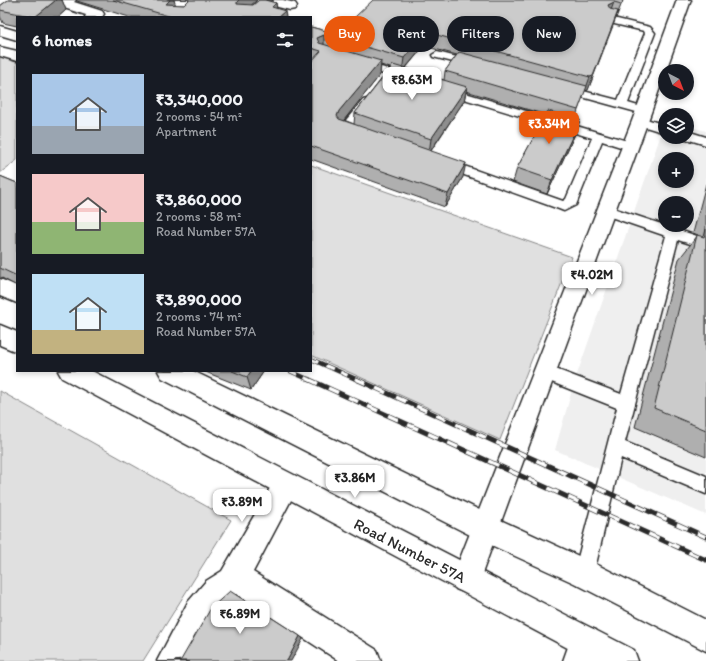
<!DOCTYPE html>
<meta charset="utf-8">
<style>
:root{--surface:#171b24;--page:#242831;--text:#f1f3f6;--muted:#9ea1a6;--accent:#ea580c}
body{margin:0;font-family:Itim,sans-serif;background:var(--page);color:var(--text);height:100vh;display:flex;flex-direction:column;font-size:15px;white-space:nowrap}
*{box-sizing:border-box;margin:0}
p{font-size:13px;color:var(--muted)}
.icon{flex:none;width:22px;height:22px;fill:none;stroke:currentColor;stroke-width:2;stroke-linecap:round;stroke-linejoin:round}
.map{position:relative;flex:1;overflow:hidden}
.drawer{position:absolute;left:16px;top:16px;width:296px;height:356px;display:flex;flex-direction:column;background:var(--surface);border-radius:0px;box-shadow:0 2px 6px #0003}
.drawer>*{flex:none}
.hud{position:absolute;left:324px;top:16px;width:322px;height:36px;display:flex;gap:8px}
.needle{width:26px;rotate:138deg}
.tools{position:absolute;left:658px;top:64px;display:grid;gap:8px}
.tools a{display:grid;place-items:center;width:36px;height:36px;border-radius:50%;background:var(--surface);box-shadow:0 2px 6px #0003;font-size:20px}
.price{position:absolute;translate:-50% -34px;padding:0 9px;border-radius:8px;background:#fff;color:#222;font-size:13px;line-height:26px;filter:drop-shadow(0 1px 2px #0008)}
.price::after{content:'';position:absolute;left:50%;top:24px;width:12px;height:9px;margin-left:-6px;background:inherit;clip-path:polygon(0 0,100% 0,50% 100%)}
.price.on{background:var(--accent);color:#fff}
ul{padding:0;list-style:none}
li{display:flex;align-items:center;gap:12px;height:100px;padding:0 16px}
li span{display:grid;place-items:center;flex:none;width:112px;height:80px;border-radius:0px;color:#555}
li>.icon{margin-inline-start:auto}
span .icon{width:48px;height:48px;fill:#fffc;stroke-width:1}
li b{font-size:17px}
h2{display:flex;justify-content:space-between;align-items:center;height:48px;padding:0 16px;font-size:17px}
.tag{padding:0 14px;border-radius:18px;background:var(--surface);box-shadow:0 2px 6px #0003;font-size:14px;line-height:36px}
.tag.on{background:var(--accent);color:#fff}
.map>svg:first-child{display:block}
</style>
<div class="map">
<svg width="706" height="661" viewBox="0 0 706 661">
<rect width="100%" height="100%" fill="#fff"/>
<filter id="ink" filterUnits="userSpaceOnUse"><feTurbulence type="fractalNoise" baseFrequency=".025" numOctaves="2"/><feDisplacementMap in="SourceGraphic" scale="8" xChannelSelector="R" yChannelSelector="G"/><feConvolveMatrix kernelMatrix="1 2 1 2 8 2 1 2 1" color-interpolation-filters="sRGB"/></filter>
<g filter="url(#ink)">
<!-- built -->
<path fill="#efefef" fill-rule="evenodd" d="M665,123V137H687V126L706,131V515L555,450L574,383ZM665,159H687V181H665ZM665,203H687V225H665Z"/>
<!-- green -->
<path fill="#e0e0e0" stroke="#868686" d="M0,56L17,62V160L0,173Z
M311,165L572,257L500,440L311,355Z
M0,391L231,520L143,661H0Z"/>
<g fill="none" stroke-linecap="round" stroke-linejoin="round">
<defs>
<path id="lane" d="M609,17L650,27L655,33L628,103L648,109L650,111L648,113H640L560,91L559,89L564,86L618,100L645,33L644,31L606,22L604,20L606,18Z
M437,52L477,62L478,64L473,67L433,57L432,55Z
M361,61L411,76L412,78L407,81L357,66L356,64L357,62Z
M445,87L634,143L636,146L630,150L602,141L576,205L564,211L559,209L442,167L440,164L442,161H450L563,201L566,199L592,138L441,92L440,90Z
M367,99L373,102L352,127L361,130L363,133L361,136C355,137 343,134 339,129L341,126L363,100Z
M640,117L665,125V133L636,124L634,121Z
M687,131L706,137V145L683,138L687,137Z
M607,206L706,239V249L678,240L625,442L706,476V494L621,458L594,573L591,580L584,583L577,580L574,573L617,408L539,377L537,372L539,367L545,365L621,394L666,236L602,214L601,211L602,208Z"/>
<path id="street" d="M61,0H76L74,2L102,11L104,14L102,17H85L86,15L64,8L59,2Z
M168,0H188L192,12L187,17H171L178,11L177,5Z
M260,0H283L295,3L297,6L295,9L290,10L262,3Z
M677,0H691L648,121L480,579L476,589L466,593L456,589L452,579L632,121Z
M0,26L17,31V40L0,35Z
M0,47L17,51V61L0,56Z
M286,472L295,476L299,485L253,572L377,650L381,661H339L236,594L217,611L188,661H157L188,602L206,581L222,571L277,476Z
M585,626L596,630L600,641L593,661H563L574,630Z"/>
<path id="secondary" d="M0,279L17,286V303L0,296Z
M0,325L17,332V352L0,345Z
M58,371H92L634,650L638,661H592L62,378Z
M158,371H193L496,518L594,563L706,620V651L574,583L476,538L162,378Z"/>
</defs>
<!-- lane casing -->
<use href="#lane" stroke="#2b2b2b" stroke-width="3"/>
<!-- street casing -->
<use href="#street" stroke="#2b2b2b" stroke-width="3"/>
<!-- secondary casing -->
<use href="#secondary" stroke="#2b2b2b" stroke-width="3"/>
<!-- lane -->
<use href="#lane" fill="#fff" fill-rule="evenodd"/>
<!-- street -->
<use href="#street" fill="#fff" fill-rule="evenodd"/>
<!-- secondary -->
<use href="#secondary" fill="#fff" fill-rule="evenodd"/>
<defs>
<path id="rail-far1" d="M311,359L358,380
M290,371L310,380"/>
<path id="rail" d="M308,379L706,560
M356,379L706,537"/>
</defs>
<!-- rail-far1 casing -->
<use href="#rail-far1" stroke="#2b2b2b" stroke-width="4.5"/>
<!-- rail casing -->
<use href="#rail" stroke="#2b2b2b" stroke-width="5"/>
<!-- rail-far1 -->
<use href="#rail-far1" stroke="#fff" stroke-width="3" stroke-dasharray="8" stroke-linecap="butt"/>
<!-- rail -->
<use href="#rail" stroke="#fff" stroke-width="3.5" stroke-dasharray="11" stroke-linecap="butt"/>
</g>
<!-- wall -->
<path fill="#afafaf" stroke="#2b2b2b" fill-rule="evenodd" d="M8,0H62L66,10L58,17H17V26L3,23L0,16V6Z
M76,0H174L175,5H184L189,0H257L251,5H253L259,0H273V2L276,3L277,8L286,17H129L77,1Z
M623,0L588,90H585L575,119L580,120L575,134L547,194L513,182L517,168L546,115L466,91L464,101L431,151L463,177L445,207L311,159V27L337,34ZM424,46L457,55L445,71L444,80L406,68ZM381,65L390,68L355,113L354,124L344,120L380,75Z
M0,176L17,183V286L0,277Z
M706,184V457L635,427L679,259L698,235L693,233Z
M203,371H264L251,390Z"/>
<!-- shaded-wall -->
<path fill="#8e8e8e" stroke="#2b2b2b" d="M56,0H62L66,10L58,17H35Z
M170,0H174L176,6L166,4Z
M239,0H257L239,16L237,4V2Z
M265,0H273V5L276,3L278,17Z
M614,2L609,16L608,5Z
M285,11L286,17H278Z
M618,11L588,90L585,91L590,77Z
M426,32L424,46L402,72L404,58Z
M324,35V49L320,51L317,38Z
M381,61L380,75L340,125L337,116L339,111Z
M467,87L464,101L429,153L431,139Z
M580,120L575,134L547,194L552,180Z
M466,163L463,177L445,207L448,194Z
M251,371H264L251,390L247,377Z
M300,636L303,639L291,661H287Z"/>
<!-- building -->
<path fill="#cbcbcb" stroke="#2b2b2b" d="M8,0H56L35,17L0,10V6Z
M113,0H170L166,4L184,5L189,0H239L237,2V4L253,5L259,0H265L276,3L272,7L285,11L278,17H172Z
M373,0H623L622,4L614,2L608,5L610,9L618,11L593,76L590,77L426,32L404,58L324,35L317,38L319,43L381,61L339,111L337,116L339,119L466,163L448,194L311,146V62L321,51L311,48V27L337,34Z
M459,52L587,86L578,110L445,71Z
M393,65L467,87L431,139L355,113Z
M548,111L580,120L552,180L517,168Z
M0,176L17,183V276L0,268Z
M706,229V430L654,408L697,235L704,237Z
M232,371H251L247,377Z
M230,591L300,636L287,661H175L181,660L211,608Z"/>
</g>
<g text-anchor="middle" stroke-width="3" stroke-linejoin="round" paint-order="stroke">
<!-- near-street labels -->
<g font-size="16" fill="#2b2b2b" stroke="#fff">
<text transform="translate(410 550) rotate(27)" y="6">Road Number 57A</text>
</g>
</g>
</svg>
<div class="tools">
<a><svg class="needle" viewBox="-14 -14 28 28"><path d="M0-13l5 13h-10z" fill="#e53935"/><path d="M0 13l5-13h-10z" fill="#9ea1a6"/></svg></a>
<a><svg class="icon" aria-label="layers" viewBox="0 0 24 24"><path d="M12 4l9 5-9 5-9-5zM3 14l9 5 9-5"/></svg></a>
<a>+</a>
<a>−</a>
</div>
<b class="price" style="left:412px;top:101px">₹8.63M</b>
<b class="price on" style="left:549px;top:145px">₹3.34M</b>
<b class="price" style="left:592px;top:296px">₹4.02M</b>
<b class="price" style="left:355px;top:499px">₹3.86M</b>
<b class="price" style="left:242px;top:523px">₹3.89M</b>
<b class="price" style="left:240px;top:635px">₹6.89M</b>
<div class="hud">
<a class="tag on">Buy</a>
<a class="tag">Rent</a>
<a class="tag">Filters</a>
<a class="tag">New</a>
</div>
<section class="drawer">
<h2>6 homes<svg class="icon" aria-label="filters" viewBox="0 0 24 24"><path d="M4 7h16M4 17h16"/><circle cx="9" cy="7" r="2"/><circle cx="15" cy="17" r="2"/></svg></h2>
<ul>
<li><span style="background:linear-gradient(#a9c7e8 65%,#9aa5b1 0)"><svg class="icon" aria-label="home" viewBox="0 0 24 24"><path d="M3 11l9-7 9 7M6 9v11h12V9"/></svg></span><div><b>₹3,340,000</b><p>2 rooms · 54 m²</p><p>Apartment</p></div></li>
<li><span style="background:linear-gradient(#f6c9c9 60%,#8fb573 0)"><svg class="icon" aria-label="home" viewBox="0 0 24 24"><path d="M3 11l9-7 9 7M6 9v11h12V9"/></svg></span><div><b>₹3,860,000</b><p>2 rooms · 58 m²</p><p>Road Number 57A</p></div></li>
<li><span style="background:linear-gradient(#bfe0f5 70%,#c2b280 0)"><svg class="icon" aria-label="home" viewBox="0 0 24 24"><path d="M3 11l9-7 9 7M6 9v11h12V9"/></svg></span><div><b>₹3,890,000</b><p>2 rooms · 74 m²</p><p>Road Number 57A</p></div></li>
</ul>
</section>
</div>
